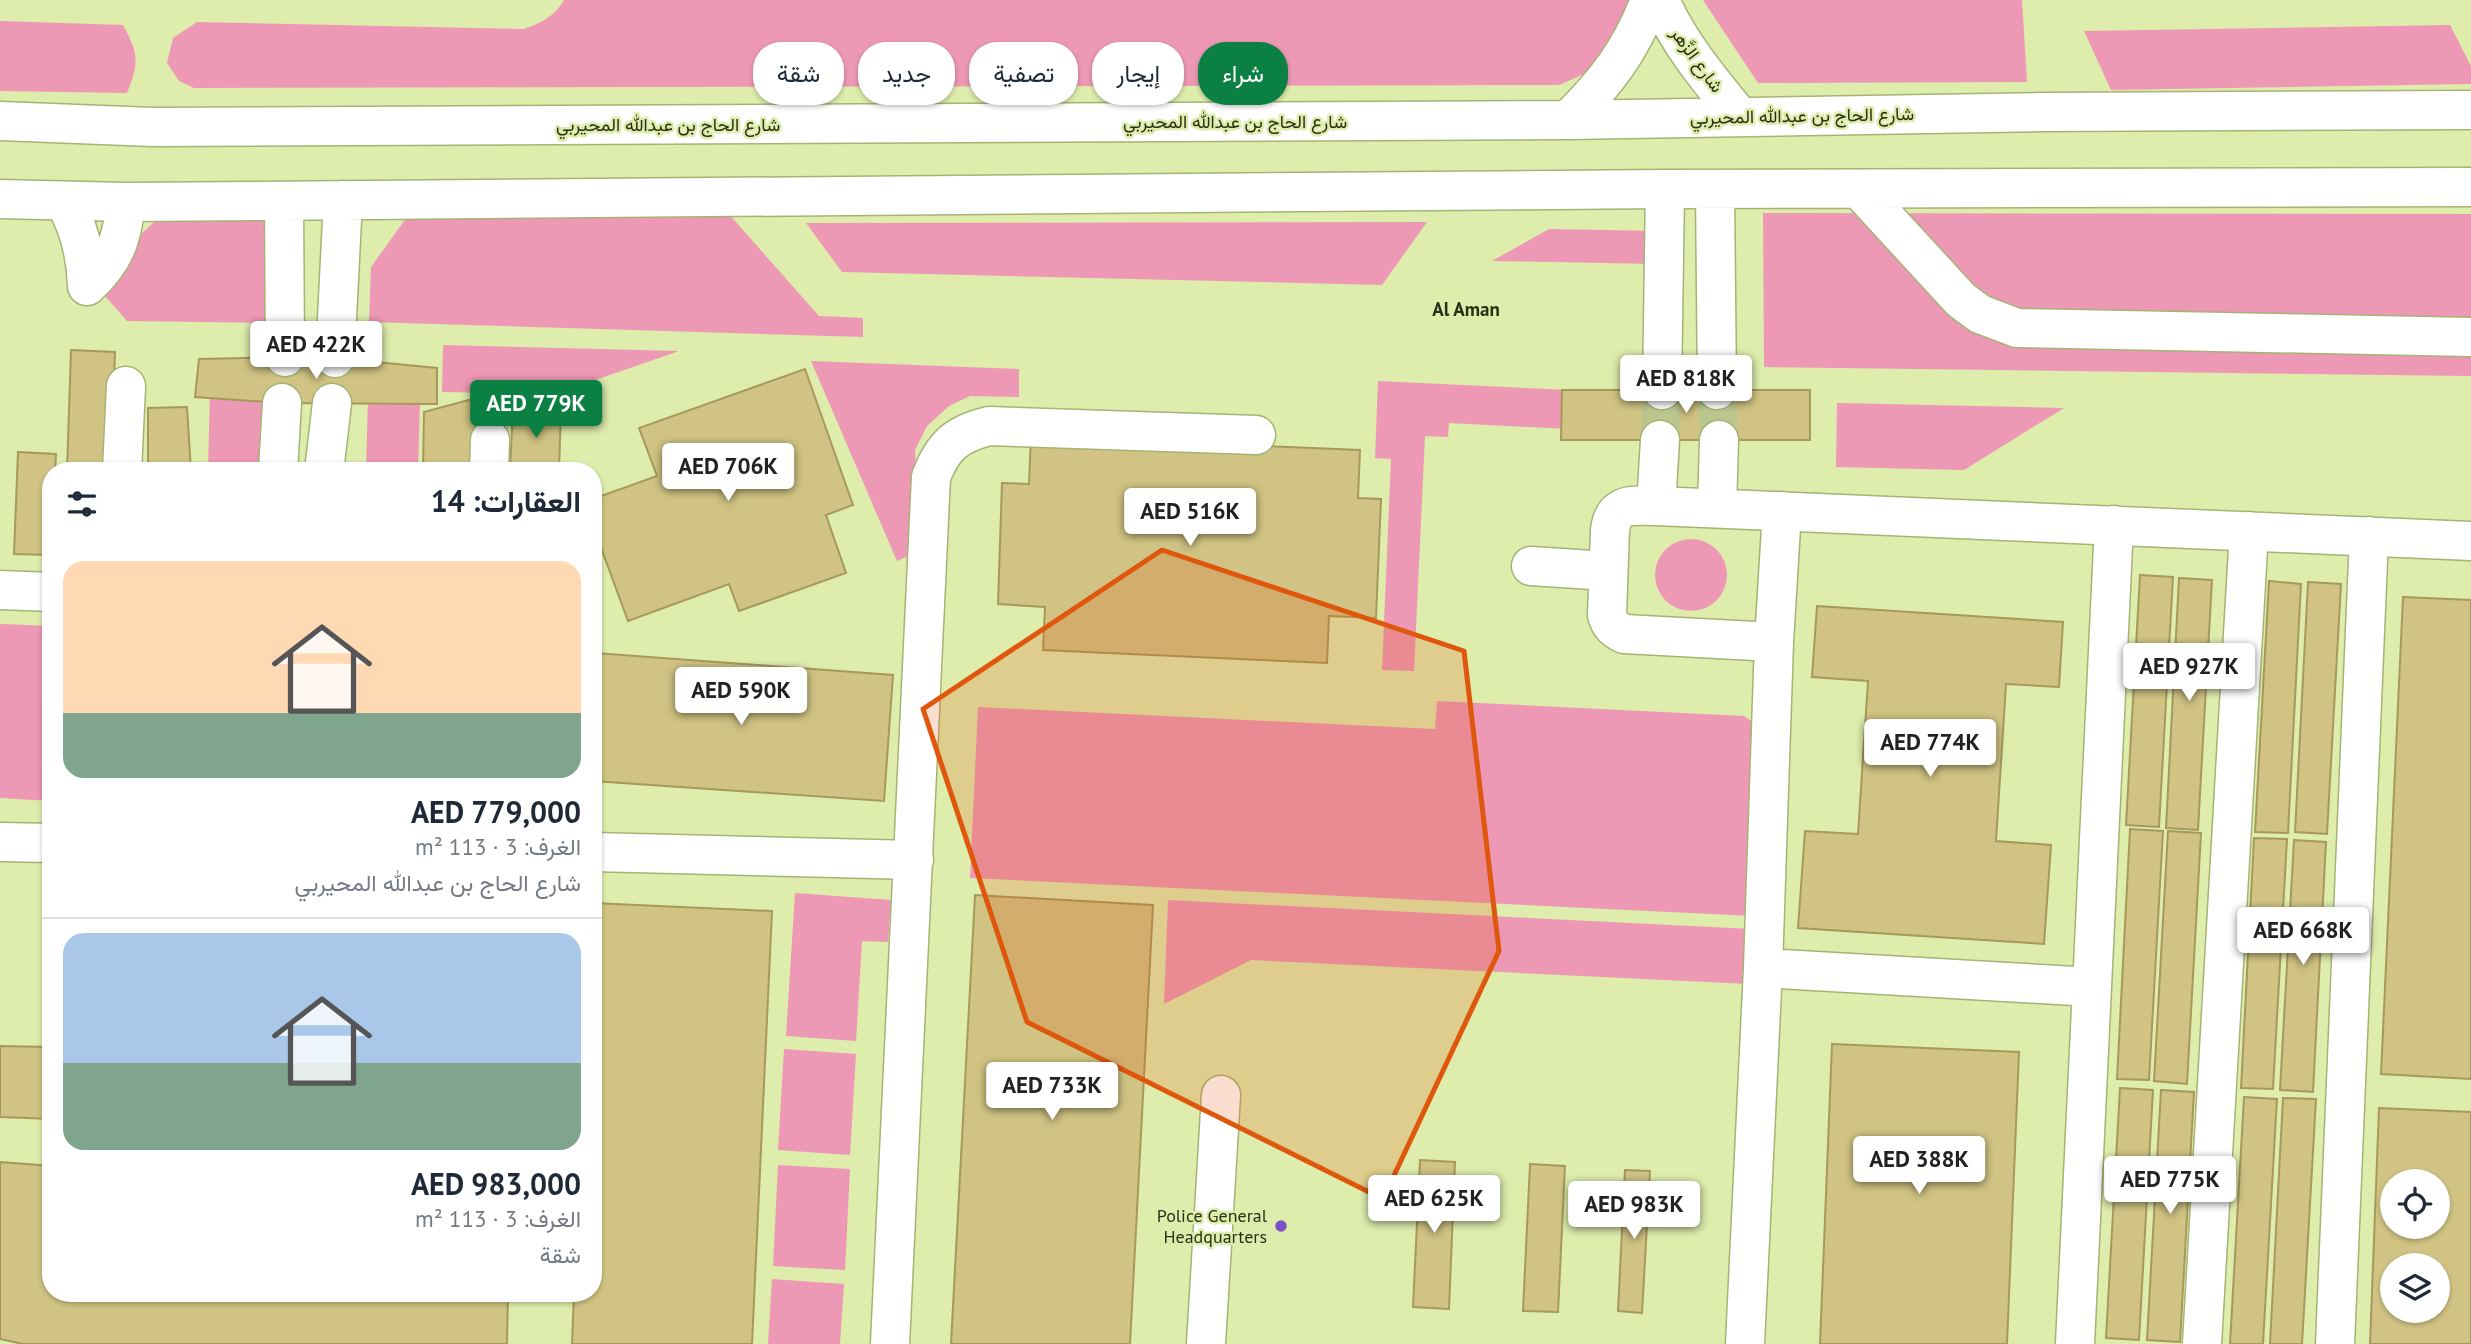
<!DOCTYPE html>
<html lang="ar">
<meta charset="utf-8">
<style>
:root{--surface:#fff;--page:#f6f6f7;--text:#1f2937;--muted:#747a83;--line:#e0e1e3;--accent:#0b8043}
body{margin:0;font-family:"PT Sans",Vazirmatn,sans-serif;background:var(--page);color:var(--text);direction:rtl;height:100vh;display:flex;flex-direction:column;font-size:26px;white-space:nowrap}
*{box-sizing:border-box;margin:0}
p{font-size:23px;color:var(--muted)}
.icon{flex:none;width:38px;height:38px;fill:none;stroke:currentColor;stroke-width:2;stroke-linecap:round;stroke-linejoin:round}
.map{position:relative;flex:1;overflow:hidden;direction:ltr}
.sheet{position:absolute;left:42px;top:462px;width:560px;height:840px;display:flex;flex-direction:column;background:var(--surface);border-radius:28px;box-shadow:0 2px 5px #0004;direction:rtl}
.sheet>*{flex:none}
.top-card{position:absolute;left:623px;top:42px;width:665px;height:63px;direction:rtl;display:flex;gap:14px}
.tools{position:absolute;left:2380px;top:1169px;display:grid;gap:14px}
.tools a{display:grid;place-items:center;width:70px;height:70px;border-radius:50%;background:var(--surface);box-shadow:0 2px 5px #0004;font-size:35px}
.price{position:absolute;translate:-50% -60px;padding:0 16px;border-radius:7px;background:#fff;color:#222;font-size:23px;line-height:46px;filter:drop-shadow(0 2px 4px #0008)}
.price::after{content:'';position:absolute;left:50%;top:42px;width:21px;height:16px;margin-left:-10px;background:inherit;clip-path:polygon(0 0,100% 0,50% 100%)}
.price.selected{background:var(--accent);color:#fff}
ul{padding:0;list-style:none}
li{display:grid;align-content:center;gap:14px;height:371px;padding:0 21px}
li+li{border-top:2px solid var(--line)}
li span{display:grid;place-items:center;height:217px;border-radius:21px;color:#555}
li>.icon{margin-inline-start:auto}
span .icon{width:126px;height:126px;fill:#fffc;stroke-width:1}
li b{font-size:30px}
h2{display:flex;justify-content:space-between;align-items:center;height:84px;padding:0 21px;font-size:30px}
.pill{padding:0 24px;border-radius:28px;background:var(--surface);box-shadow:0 2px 5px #0004;font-size:24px;line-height:63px}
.pill.selected{background:var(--accent);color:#fff}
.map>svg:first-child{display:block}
</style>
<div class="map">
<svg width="2471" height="1344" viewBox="0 0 2471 1344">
<rect width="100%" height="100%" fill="#deecac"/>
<!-- green -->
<path fill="#ed98b5" d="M564,0H1635L1598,68L1559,85L194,88L179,81L167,63L173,38L197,22L524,29C541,23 555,16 564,0Z
M1703,0H2022L2027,82L1758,83Z
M0,21L123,25C139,54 139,63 127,93L0,91Z
M2450,25L2471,66V84L2111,90L2084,31Z
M412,210L727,212L819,316L863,318V337L369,322L371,267Z
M266,212L283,323L127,321L91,280L164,213Z
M1763,213L2471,214V376L1764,367Z
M1427,222L1382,285L842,272L806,223Z
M1549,229L1660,231L1659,264L1492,261Z
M443,345L679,351L555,394L442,392Z
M811,361L1019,369V397L970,396L949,406L927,426L915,450L920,551L897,561Z
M1378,381L1569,390L1568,429L1449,423L1448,437L1425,436L1414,671L1382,670L1391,459L1375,458Z
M210,391L262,393L259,471H208Z
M368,398L420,400L418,471H366Z
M1837,403L2064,408L1964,470L1836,467Z
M1655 575a36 36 0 1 1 72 0a36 36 0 1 1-72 0Z
M0,624L51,626V801L0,798Z
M1437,701L1744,716L1762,729L1753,916L970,878L978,707L1435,729Z
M795,893L891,900L888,942L862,941L856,1041L786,1036Z
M1168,900L1752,929L1749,984L1251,960L1164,1004Z
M784,1049L856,1054L850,1155L778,1150Z
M778,1165L850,1169L845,1270L773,1266Z
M772,1279L844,1284L840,1344H768Z"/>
<!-- building -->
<path fill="#d0c383" stroke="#a6995b" stroke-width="2" fill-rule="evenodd" d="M71,350L115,352L111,471H67Z
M285,357L335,358L437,368V404L282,403L195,397L199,359Z
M805,369L853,505L826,515L846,573L739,611L729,584L628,621L593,526V499L657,476L639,428Z
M1562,390H1810V440H1561Z
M476,398L474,471H423L424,412Z
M187,407L191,471H148V408Z
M513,407L561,409L559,471H510Z
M1031,436L1360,450L1358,498L1381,499L1376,618L1329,616L1327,663L1043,650L1045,607L998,604L1002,483L1029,484Z
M18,452L56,454L55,471H51V555L14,554Z
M2140,575L2173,577L2159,827L2126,825Z
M2179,578L2212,580L2198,830L2166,828Z
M2269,581L2301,584L2288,833L2255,832Z
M2308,582L2341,584L2327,834L2295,832Z
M2403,597L2471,600V1079L2381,1074Z
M1817,606L2063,622L2059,687L2006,684L1996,841L2051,845L2044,944L1798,928L1805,831L1858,834L1868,681L1812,677Z
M595,653L893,675L884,801L593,781Z
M2130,829L2163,831L2149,1080L2117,1079Z
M2168,831L2201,833L2187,1084L2154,1081Z
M2254,838L2287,839L2273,1089L2241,1088Z
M2294,840L2326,842L2313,1092L2280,1090Z
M975,895L1153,905L1130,1344H951Z
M593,903L772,911L752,1344H572L574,1293H593Z
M1832,1044L2019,1052L2007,1344H1820Z
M0,1046L51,1047V1119L0,1117Z
M2120,1088L2153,1090L2139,1340L2106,1338Z
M2161,1090L2194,1092L2180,1342L2147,1340Z
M2244,1097L2277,1099L2263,1344H2230Z
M2283,1098L2316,1099L2302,1344H2270Z
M2379,1108L2471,1112V1344H2370ZM2392,1181H2438V1227H2392ZM2392,1265H2438V1311H2392Z
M1420,1160L1455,1162L1449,1309L1413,1307Z
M0,1162L51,1166V1293H508L507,1344H23L0,1339Z
M1530,1164L1565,1166L1558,1312L1523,1311Z
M1625,1170L1650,1171L1642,1313L1618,1311Z"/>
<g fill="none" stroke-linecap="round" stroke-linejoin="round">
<!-- minor-tunnel -->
<path stroke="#bac68e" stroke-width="38" stroke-dasharray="38 19" stroke-linecap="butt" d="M1717,390L1719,440
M1660,440L1662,390"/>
<defs>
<path id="minor" d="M1660,0C1679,44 1709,79 1739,116
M1568,120C1606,83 1631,50 1650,0
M0,121L153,127L1568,120L2042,112L2471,110
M1859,189L1961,300L1980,314L2017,328L2471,337
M1715,190L1717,390
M0,199L126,202L1665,189L2471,187
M64,201C80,228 86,255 87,286
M284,201L285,357
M87,286C115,260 122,240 126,202
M335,358L343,200
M1662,390L1665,189
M122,471L126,386
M278,471L282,403
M324,471L332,403
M489,471L490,440
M1656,506L1660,440
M1717,508L1719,440
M1531,566L1608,571
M0,590L51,592
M1774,642L1624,634C1614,629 1610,625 1607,615L1610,530C1614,501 1633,506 1656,506L2471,541
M0,842L51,843
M593,852L914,860
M1763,968L2092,987
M890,1344L931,477C943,446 956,434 989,426L1256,435
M1206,1344L1221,1095
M1745,1344L1763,968L1774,642L1782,511
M2075,1344L2114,525
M2202,1344L2249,531
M2335,1344L2369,536"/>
</defs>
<!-- minor casing -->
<use href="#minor" stroke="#a6b375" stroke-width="41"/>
<!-- minor -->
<use href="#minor" stroke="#fff" stroke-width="38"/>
</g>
<!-- marked area -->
<path fill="#df570d" fill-opacity="0.2" stroke="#df570d" stroke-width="5" stroke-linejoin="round" d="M1162,550L1464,651L1499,951L1383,1199L1027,1022L923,709Z"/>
<!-- markers -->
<circle fill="#7e50c8" stroke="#deecac" stroke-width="2.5" cx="1281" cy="1226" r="7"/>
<g text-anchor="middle" stroke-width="5" stroke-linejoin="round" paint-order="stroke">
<!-- street labels -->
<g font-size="18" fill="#2b3017" stroke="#deecac">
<text transform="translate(1697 60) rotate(54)" y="6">شارع الزَّهر</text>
<text transform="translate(1802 116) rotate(-1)" y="6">شارع الحاج بن عبدالله المحيربي</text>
<text x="1235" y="128">شارع الحاج بن عبدالله المحيربي</text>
<text x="668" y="131">شارع الحاج بن عبدالله المحيربي</text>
</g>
<!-- poi labels -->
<g font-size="18" fill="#2b3017" stroke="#deecac" text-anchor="end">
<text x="1267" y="1222">Police General<tspan x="1267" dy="21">Headquarters</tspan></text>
</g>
<!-- neighbourhood labels -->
<g font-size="19" font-weight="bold" fill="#2b3017" stroke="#deecac">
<text x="1466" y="316">Al Aman</text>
</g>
</g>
</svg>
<div class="tools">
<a><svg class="icon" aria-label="locate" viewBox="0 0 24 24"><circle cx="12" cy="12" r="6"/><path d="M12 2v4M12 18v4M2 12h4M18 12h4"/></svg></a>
<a><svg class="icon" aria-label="layers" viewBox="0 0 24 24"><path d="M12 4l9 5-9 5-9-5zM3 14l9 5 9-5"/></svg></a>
</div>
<b class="price" style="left:316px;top:381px">AED 422K</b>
<b class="price" style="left:1686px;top:415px">AED 818K</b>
<b class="price selected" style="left:536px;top:440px">AED 779K</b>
<b class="price" style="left:728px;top:503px">AED 706K</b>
<b class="price" style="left:1190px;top:548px">AED 516K</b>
<b class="price" style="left:2189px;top:703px">AED 927K</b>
<b class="price" style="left:741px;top:727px">AED 590K</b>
<b class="price" style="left:1930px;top:779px">AED 774K</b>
<b class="price" style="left:2303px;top:967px">AED 668K</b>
<b class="price" style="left:1052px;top:1122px">AED 733K</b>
<b class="price" style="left:1919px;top:1196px">AED 388K</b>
<b class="price" style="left:2170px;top:1216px">AED 775K</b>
<b class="price" style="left:1434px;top:1235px">AED 625K</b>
<b class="price" style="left:1634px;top:1241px">AED 983K</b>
<div class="top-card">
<a class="pill selected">شراء</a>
<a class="pill">إيجار</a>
<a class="pill">تصفية</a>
<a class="pill">جديد</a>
<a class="pill">شقة</a>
</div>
<section class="sheet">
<h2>العقارات: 14<svg class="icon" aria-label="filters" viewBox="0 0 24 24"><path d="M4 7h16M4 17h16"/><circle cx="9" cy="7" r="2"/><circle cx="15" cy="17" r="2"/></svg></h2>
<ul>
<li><span style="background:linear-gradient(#ffd9b3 70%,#7fa58c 0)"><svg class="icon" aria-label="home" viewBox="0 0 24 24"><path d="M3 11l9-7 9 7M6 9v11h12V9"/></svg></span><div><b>AED 779,000</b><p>الغرف: 3 · 113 m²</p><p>شارع الحاج بن عبدالله المحيربي</p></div></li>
<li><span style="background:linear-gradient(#a9c7e8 60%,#7fa58c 0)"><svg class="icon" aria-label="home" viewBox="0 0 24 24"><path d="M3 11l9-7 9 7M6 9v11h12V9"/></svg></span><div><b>AED 983,000</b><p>الغرف: 3 · 113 m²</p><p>شقة</p></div></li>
</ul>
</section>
</div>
